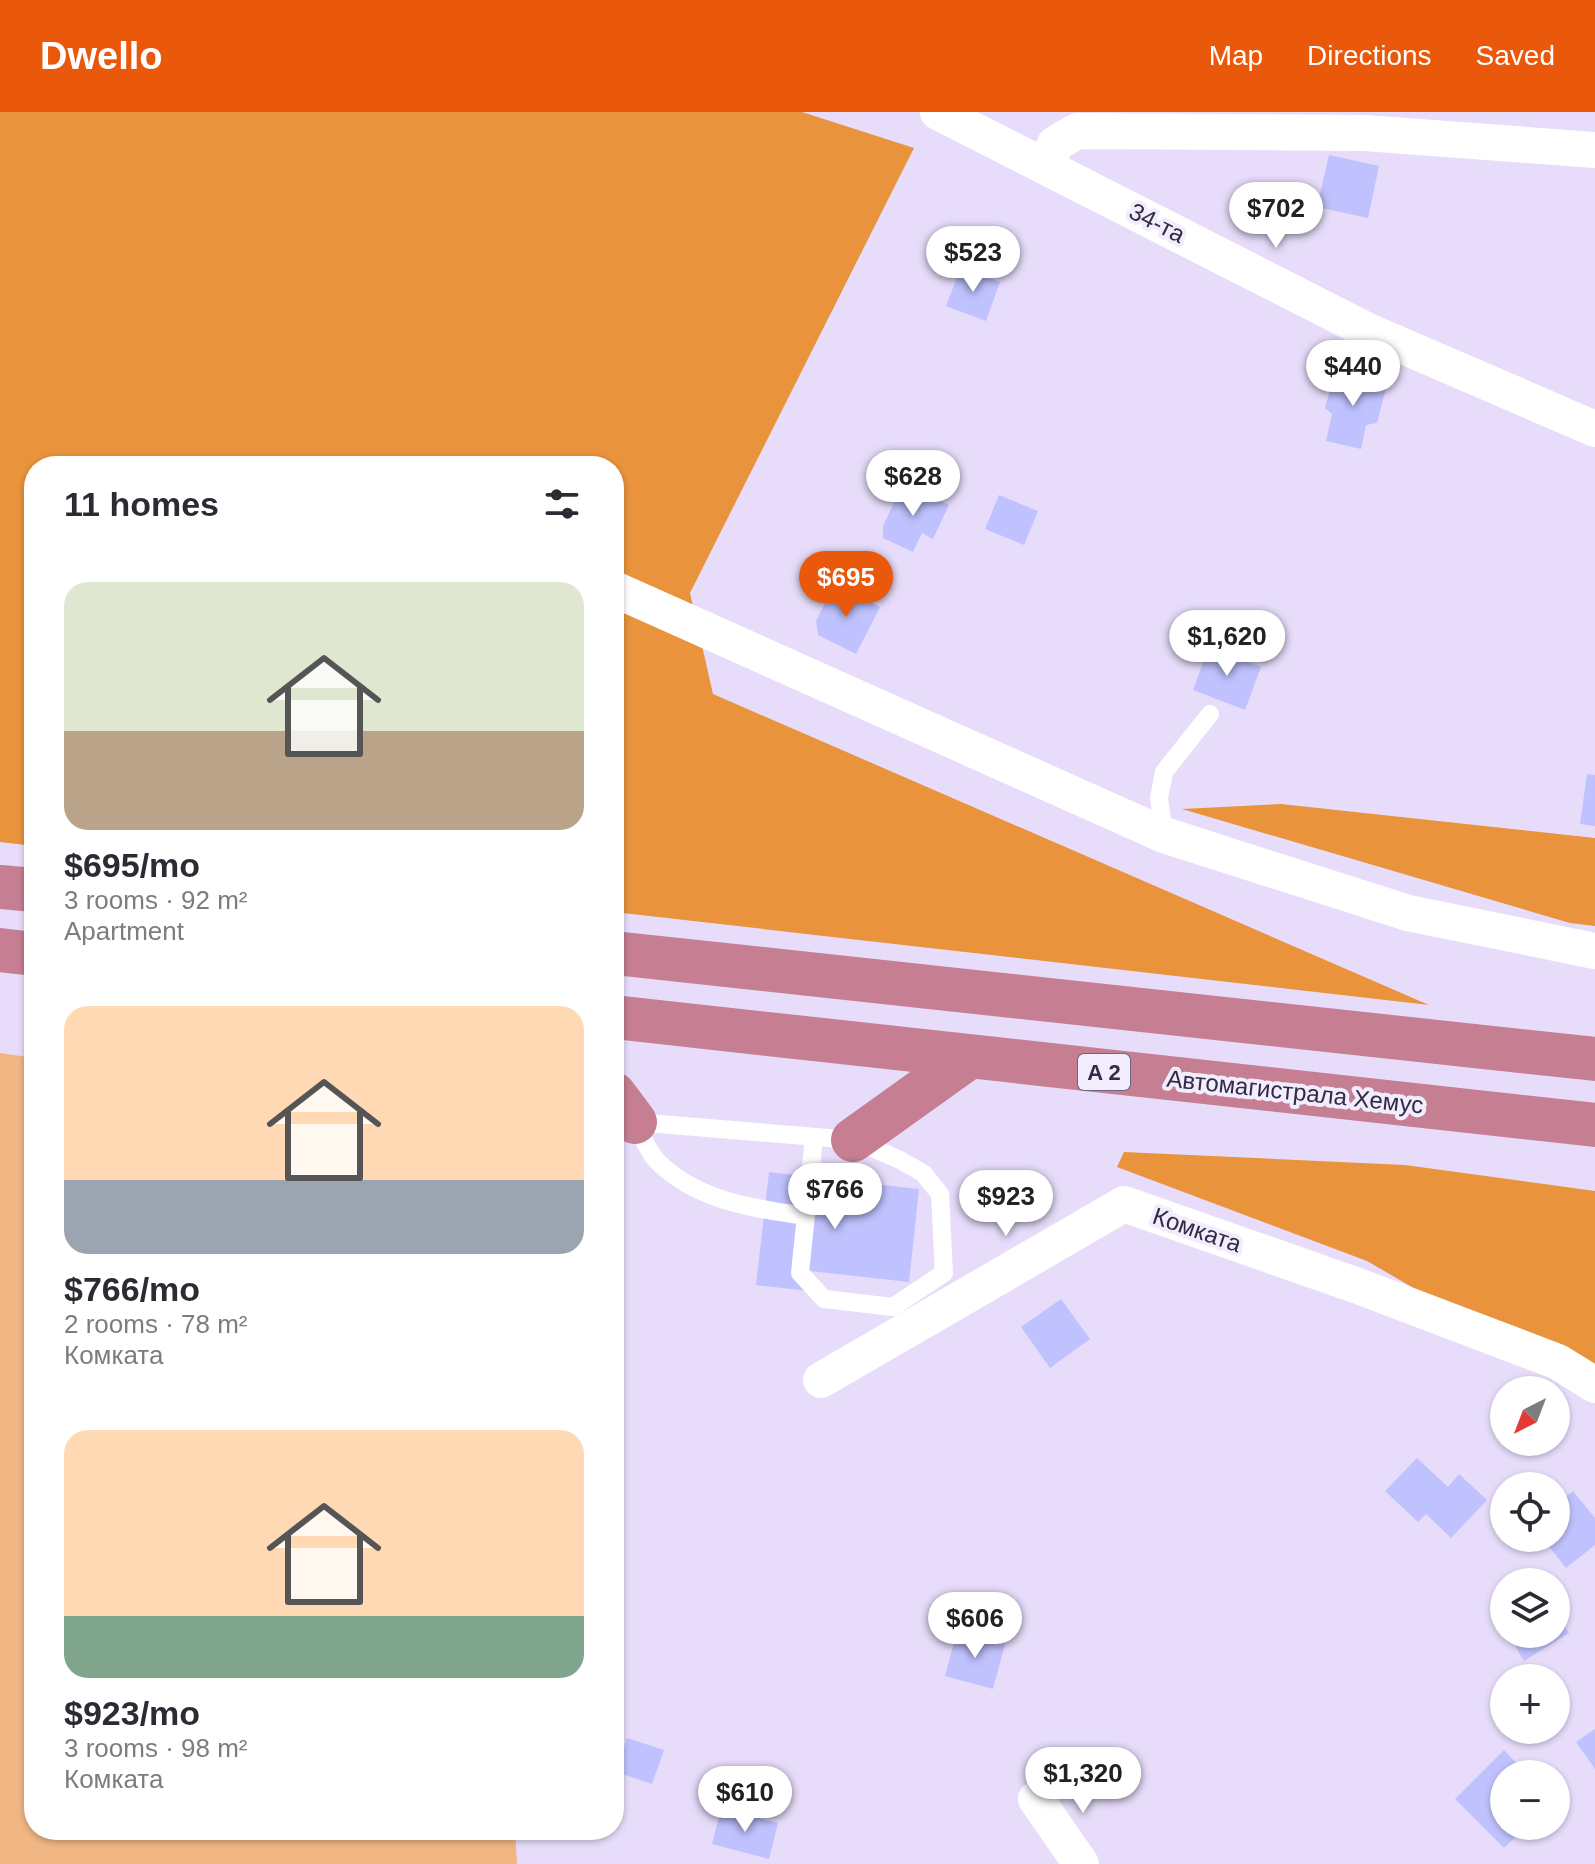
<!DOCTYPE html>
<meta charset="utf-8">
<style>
:root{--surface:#fff;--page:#f2f2f3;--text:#2b2b33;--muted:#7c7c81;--accent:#ea580c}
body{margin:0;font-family:Arial,sans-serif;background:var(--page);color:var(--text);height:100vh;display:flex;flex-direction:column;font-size:30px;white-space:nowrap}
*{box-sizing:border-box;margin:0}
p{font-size:26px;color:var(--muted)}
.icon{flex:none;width:44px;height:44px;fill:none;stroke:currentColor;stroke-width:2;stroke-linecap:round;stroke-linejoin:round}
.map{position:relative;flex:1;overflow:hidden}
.details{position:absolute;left:24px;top:344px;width:600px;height:1384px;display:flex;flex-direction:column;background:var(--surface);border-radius:32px;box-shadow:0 2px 6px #0004}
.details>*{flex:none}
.needle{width:52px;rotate:222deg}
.controls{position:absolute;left:1490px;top:1264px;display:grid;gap:16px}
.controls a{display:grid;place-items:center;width:80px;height:80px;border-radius:50%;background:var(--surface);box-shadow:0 2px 6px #0004;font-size:40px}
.price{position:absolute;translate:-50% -68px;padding:0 18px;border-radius:28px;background:#fff;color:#222;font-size:26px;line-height:52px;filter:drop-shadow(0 2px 4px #0008)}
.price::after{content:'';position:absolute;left:50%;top:48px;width:24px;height:18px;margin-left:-12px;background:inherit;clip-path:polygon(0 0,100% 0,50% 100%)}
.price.on{background:var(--accent);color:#fff}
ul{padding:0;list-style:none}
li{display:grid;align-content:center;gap:16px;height:424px;padding:0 40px}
li span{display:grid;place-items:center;height:248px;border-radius:24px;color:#555}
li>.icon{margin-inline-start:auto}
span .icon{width:144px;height:144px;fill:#fffc;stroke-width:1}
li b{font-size:34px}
h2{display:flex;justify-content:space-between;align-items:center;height:96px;padding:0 40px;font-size:34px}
header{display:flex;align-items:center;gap:48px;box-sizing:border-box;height:112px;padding:0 40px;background:var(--accent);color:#fff}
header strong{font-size:38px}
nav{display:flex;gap:44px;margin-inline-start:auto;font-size:28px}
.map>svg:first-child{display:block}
</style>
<header>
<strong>Dwello</strong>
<nav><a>Map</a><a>Directions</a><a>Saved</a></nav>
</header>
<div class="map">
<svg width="1595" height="1752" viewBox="0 0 1595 1752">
<rect width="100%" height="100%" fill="#e7ddfb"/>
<!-- green -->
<path fill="#f0b684" d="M0,941L34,946V1718H515L517,1752H0Z"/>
<!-- forest -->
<path fill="#e9933c" d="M0,0H802L914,36L690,481L713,582L1429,893L614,800V354H34V734L0,730Z
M1281,692L1595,726V814L1570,811L1182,697Z
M1124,1040L1405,1053L1595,1079V1281L1367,1149L1117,1055Z"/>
<!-- building -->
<path fill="#bfc2fe" d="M1329,43L1379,54L1368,106L1317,95Z
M961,155L1000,170L986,209L946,194Z
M1336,257L1387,272L1377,311L1366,313L1361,337L1326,329L1332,302L1325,296Z
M903,372L949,393L933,427L922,421L913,440L883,426V414Z
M999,383L1038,399L1024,433L985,417Z
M835,471L880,495L856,542L818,523L816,509Z
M1209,535L1261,555L1245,598L1193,578Z
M1587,662L1595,663V714L1580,712Z
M769,1060L919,1077L909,1170L810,1159L808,1179L756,1173Z
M1061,1187L1090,1227L1050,1256L1021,1215Z
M1417,1346L1448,1375L1459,1362L1487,1388L1451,1426L1426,1402L1418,1410L1385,1379Z
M1573,1379L1595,1406V1433L1566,1456L1542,1426H1556V1392Z
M1556,1501L1569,1521L1524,1549L1508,1522H1556Z
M957,1519L1005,1532L993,1577L945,1564Z
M1595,1617V1657L1576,1630Z
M627,1626L664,1638L652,1672L616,1660Z
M1504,1638L1527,1662H1504V1714H1527L1504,1736L1455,1687Z
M721,1697L778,1711L769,1747L712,1732Z"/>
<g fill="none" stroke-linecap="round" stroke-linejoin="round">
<!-- lane -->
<path stroke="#fff" stroke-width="18" d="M1164,723L1159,686L1164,660L1210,602
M635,1010C642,1022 647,1038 656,1048C696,1089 752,1096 805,1104
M614,1021L635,1010L853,1028L898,1047L923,1061L940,1082L944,1161L893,1195L824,1187L800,1161L814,1026"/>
<!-- street -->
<path stroke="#fff" stroke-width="36" d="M938,0L1368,219L1595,317
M1047,55L1055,32L1077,19L1365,21L1595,38
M614,477L1164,723L1408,801L1595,839
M821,1268L1124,1092L1358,1174L1558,1250L1595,1273
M1036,1687L1081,1752"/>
<!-- highway -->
<path stroke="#c57e92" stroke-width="44" d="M0,775L34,778
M0,838L34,842
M614,841L1595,947
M614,905L1595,1013
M614,982L635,1010
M853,1028L969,945"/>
</g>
<g text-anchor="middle" stroke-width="8" stroke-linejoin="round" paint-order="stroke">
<!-- shield labels -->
<rect fill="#f2edfc" stroke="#6d647d" stroke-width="2" x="1078" y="942" width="52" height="36" rx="6"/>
<g font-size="22" font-weight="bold" fill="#342946">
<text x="1104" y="968">A 2</text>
</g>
<!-- street labels -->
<g font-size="24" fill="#342946" stroke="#f2edfc">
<text transform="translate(1157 111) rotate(27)" y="8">34-та</text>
<text transform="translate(1295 980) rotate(6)" y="8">Автомагистрала Хемус</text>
<text transform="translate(1197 1118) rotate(19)" y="8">Комката</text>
</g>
</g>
</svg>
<div class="controls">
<a><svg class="needle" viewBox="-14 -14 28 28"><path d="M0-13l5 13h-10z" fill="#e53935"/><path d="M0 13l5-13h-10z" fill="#7c7c81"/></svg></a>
<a><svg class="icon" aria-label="locate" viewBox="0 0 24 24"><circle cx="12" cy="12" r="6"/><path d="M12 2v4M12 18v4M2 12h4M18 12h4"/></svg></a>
<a><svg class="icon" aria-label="layers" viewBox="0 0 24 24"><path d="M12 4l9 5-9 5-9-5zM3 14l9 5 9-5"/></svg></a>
<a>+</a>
<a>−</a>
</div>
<b class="price" style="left:1276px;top:138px">$702</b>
<b class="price" style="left:973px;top:182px">$523</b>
<b class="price" style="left:1353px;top:296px">$440</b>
<b class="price" style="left:913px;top:406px">$628</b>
<b class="price on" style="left:846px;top:507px">$695</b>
<b class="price" style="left:1227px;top:566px">$1,620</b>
<b class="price" style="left:835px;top:1119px">$766</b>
<b class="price" style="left:1006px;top:1126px">$923</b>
<b class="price" style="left:975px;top:1548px">$606</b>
<b class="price" style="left:1083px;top:1703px">$1,320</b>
<b class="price" style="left:745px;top:1722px">$610</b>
<section class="details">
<h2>11 homes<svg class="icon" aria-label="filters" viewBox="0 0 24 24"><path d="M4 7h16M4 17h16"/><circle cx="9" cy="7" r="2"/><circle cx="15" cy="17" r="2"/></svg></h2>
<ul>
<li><span style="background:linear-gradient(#dfe7d0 60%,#b9a48a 0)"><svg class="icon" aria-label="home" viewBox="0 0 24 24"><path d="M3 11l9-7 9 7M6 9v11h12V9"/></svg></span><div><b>$695/mo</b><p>3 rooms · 92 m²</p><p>Apartment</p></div></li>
<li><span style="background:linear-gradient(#ffd9b3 70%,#9aa5b1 0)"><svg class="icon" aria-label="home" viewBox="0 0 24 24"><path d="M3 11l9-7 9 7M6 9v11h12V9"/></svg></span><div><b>$766/mo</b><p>2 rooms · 78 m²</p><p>Комката</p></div></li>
<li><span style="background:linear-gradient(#ffd9b3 75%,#7fa58c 0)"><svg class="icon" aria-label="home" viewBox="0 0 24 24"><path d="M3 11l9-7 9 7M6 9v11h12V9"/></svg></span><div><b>$923/mo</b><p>3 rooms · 98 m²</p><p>Комката</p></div></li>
</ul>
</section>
</div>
